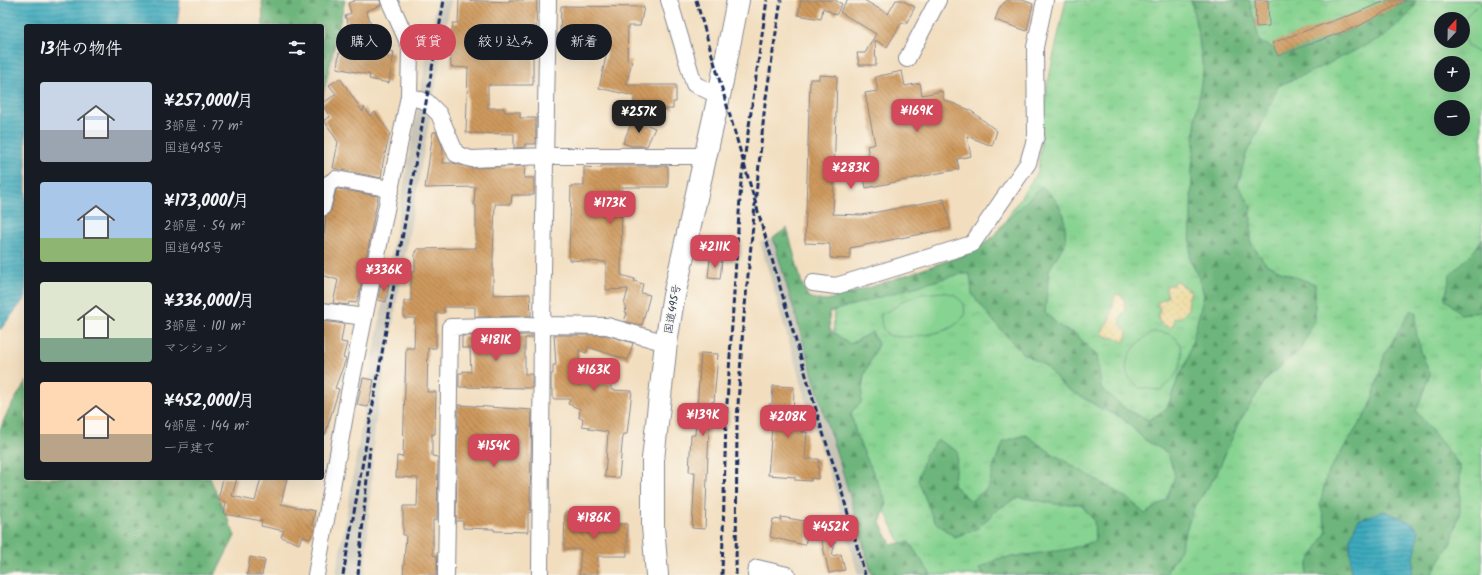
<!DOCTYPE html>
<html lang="ja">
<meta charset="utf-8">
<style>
:root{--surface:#171b24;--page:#20242c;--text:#f1f3f6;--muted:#9ea1a6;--accent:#d1495b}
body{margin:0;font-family:Kalam,"Klee One",sans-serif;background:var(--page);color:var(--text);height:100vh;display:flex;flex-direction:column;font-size:15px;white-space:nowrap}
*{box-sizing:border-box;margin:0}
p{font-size:13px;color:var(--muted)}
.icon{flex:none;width:22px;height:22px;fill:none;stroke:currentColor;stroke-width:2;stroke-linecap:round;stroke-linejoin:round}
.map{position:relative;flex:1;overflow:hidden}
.panel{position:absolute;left:24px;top:24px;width:300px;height:456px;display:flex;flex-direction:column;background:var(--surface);border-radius:4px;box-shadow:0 4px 16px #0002}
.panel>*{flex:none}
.top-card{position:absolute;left:336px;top:24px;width:380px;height:36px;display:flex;gap:8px}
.needle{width:26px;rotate:22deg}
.controls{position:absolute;left:1434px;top:12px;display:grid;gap:8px}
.controls a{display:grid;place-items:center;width:36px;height:36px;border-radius:50%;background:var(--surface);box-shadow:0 4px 16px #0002;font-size:20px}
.price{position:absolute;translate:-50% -34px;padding:0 9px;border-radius:8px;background:var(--accent);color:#fff;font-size:13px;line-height:26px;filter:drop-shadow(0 1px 2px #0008)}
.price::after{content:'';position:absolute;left:50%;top:24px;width:12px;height:9px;margin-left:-6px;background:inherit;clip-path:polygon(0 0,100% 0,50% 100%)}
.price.on{background:#222;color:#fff}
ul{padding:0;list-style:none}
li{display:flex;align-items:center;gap:12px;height:100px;padding:0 16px}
li span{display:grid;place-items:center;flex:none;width:112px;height:80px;border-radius:4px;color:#555}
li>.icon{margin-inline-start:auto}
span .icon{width:48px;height:48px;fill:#fffc;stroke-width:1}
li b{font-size:17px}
h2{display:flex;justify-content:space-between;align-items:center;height:48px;padding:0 16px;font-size:17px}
.tag{padding:0 14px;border-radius:18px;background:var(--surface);box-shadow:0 4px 16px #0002;font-size:14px;line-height:36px}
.tag.on{background:var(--accent);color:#fff}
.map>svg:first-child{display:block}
</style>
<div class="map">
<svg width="1482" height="575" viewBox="0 0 1482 575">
<defs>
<pattern id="grass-tufts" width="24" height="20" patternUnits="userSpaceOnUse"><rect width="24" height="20" fill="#87d391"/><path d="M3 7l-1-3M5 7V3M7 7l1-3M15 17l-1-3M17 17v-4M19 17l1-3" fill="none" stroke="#74b57f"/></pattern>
<pattern id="forest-firs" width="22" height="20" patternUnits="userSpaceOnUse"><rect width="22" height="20" fill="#6db57b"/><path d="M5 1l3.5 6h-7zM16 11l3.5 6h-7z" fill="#599468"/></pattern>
<pattern id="sand-dots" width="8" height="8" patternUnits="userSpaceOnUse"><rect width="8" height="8" fill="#eeda9e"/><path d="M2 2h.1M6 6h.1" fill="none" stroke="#ccbb8a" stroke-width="1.8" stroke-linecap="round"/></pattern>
<pattern id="water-rules" width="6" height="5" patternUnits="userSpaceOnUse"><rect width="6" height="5" fill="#3eaabd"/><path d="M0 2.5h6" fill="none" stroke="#338b9d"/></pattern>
<pattern id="building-back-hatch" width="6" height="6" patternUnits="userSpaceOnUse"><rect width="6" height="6" fill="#ce995d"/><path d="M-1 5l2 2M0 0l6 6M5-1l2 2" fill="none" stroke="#a67d50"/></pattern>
</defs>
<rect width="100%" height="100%" fill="#fbf7ec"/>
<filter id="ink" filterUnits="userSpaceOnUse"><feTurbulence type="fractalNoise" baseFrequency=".025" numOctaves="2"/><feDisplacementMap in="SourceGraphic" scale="8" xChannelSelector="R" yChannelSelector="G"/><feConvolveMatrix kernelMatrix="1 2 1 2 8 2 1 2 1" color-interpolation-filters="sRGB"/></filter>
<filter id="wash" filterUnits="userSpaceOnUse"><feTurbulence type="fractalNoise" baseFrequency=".012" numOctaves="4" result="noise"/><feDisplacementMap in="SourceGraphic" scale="16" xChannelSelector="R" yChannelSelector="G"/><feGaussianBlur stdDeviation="0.9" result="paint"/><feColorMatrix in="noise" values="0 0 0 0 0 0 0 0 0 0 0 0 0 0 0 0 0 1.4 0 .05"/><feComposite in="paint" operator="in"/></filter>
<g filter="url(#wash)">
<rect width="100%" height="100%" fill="#f2debf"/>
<!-- railway -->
<path fill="#c8c4b8" d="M437,0H451L375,425L365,575H336L380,318Z
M773,238L828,427L844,476L872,575H858L832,481L815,432L760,242Z"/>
<!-- grass -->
<path fill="url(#grass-tufts)" stroke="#518178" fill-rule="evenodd" d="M1066,0H1482V575H916L837,412L833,302L970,264L1004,223L1038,171L1047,86ZM1441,19H1463V41H1441ZM1441,63H1463V85H1441ZM1441,107H1463V129H1441Z"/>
<!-- forest -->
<path fill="url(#forest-firs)" stroke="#44726c" d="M262,0H345L322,99V26H263Z
M1191,0H1249L1260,42L1276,49L1350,30L1379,11L1388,0H1415L1416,5L1406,17L1383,37L1315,70L1278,86L1262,124L1246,154L1238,185L1251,206V243L1266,264L1287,274L1315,284V320L1301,349L1267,378L1239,422L1217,473L1193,510L1178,554L1165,575H983L979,569L997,559L1069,549L1095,541L1094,520L1080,504H1055L1019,497L998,509L978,528L955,537L934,521L918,480L925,455L938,440L958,452L953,485L971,501L989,487L994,465L1004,441L1026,435L1050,452L1130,500L1145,514L1166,500L1175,476L1168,453L1145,440L1121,417L1102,409L1063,386L1047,367L1021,352L995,323L972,294L970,274H959L829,312L830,330L850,344L872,332L878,344L864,375L861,403L851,412L856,435L887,503L880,523L891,544L909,542L931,575H872L844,476L828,427L773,238L787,228L802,284L808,297L824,301L874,286L964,255L991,239L1004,223L1042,186L1055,199L1064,215L1066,241L1049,270L1045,313L1063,329L1076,334L1097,356L1101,388L1127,410L1149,420L1167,408L1179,376L1187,362L1204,295L1199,277L1190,260L1192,170L1196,115L1203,70L1199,39Z
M1482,239V312L1461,314L1445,299L1450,275L1474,251Z
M1411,310L1416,313C1414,338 1421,351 1430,374L1416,411L1460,466V511L1452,540L1431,575H1406L1350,539L1351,575H1306L1308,563L1327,531L1320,504L1327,474L1370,407L1385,354Z
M26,381V478H210L235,536L215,575H0V429L7,413Z"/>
<!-- sand -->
<path fill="url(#sand-dots)" stroke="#84847e" d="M1174,281H1179L1182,286L1191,291L1189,297L1188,310L1181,317H1177L1174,319V324L1170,328L1160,323L1158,318L1160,309L1157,303L1168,297L1166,289L1167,285H1173Z
M1116,294L1122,296L1125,301L1124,305L1126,310L1120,318L1121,325L1127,332L1126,339L1122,342L1119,339L1105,336L1102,332C1104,326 1107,325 1109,320C1113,312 1112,302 1116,294Z"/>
<!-- green -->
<path fill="#87d391" stroke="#518178" d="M1482,3V54C1466,50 1457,29 1467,15C1471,10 1476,7 1482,3Z
M944,292L955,295L964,304L965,315C960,321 955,326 948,329C937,334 897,341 887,334C881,330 881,321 881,314L896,307L902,301L920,294Z
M1153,332C1158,332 1166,332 1171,335C1183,341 1184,357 1179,369C1176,377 1167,384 1160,390L1139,388C1135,384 1129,379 1127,373C1123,355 1139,341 1153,332Z"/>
<!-- water -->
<path fill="url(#water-rules)" stroke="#2c6c8e" d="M0,0H180L177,26H26V297L0,330Z
M1384,511L1408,521L1419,530L1414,559L1412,575H1351L1350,539L1358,520Z"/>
<g id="blocks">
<!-- building -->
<path fill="url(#building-back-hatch)" d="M356,0H380L381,5L366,11L382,50L394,52L389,83L369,79L370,75L337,68L339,53L354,56L345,33L351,31L345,16L351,13L348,3Z
M459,0L509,2V0H537L536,36H533V85H488V108H504V112H520V118H536V144H525V147L514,148V134L466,133L468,68L451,67L450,43L453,23H458Z
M801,0H835L842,4L836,15L823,8L821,19L798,15Z
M847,0H864L888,14L896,0H901L915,7L906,24L902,22L887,47L875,40L876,65H859L857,53H865L876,34L840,12Z
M1007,0H1023L1033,4L1027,31L995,20L1000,7Z
M1255,0H1268L1269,26L1256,27Z
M1388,0H1405V1L1361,25L1278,56L1272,43L1346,16V17Z
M561,6L644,7L640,26H628L627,60L632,61L626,85H676V102H673V109H634V96L599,88L607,52L599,51V49L561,48V45H557V34H560Z
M902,71L905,86L920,83L922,95L942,91L944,100L970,110L997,131L992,146L967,136L971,156L957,159L959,169L866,188L860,159L869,157L867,146L875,144L865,93L878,91L875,77Z
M819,75L837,76L833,214L862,215L944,199L951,228L850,248V259L830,258V244L805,243L810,79H819Z
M340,78L363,112L364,107L370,116L375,112L390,133L383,162L381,178L333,168L338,142L324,120L330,117L322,104L336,94L329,85Z
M633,119L655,128L647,146H632L623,143Z
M433,132H437L443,149L442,163H453L471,168L525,166L524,178H534V195H512L511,204H495L493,258V295L530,294L531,316L475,317V307H444V313H436V348H428L427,392H436L435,434H432V456L438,457L437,520H433V555L437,556V575H403L406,535H403V506H417L418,478L396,477L397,456L403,457L406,348H414L415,318H404V301H411V272H415V252H417V249L476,248V205H474L475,187L425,188Z
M601,166H668V187H622L621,275L635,279L634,281L643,284L641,293L650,295L642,325L640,324L639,325L624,321L627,313L625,312L626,306L624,305L628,289L606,290V262L569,260L571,186H584V167L601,168Z
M338,189L378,196L359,296H358L356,303L349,302L348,305L333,303L338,280L322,275V234H324L326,216L331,211L336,190Z
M710,259L722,260L720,279L708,278Z
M381,283L389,285L386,302L378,300Z
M322,321L344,324L341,342L347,343L343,358L346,359L335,388L339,389L325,435L322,434Z
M532,335V338H525V374H532V388L459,387V373H463V371L471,372L470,348H462V336Z
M554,335H606L633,343L628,360L588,347L586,353L579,350V384L611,383V390L632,391L627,434H623L619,478L605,477L608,432L589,429V427L582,426L583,418H579L580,409L568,404L570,399H553V389H551V374H553V365H556Z
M701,353L718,354L714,402H711L710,429H709L705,529L692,528L695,472H689L691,435H695Z
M363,378L374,380L368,407L357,405Z
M773,386L794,387L793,418H803L802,432H807L805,459H819L818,479L811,478V481L795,480V477L768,475L772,427H767L769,404H772Z
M458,405L532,410L530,501H531V512L528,513V532L494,531V529L463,528V521H456Z
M223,478H237L232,496L255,501L261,478H287L281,504L315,511L312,525L315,526L310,539L302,536L299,544L281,537L284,531L261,526L262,521L224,514L226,502L218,500Z
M565,512L589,513V523L627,524V556H598L597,575H579L581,549H564Z
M781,517L810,522L805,545L770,537L773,519L781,520Z
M818,524L832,526L831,530L837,531L832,556L841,554L845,570L829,573Z
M250,557L265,560L262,575H247Z"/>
</g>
</g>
<g filter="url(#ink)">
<use href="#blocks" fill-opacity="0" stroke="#86868e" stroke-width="1"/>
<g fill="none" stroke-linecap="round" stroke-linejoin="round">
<defs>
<path id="street" d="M669,0L694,84L719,96
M907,59L938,0
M409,96L427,102L439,114L456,154L471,159L545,156H705
M322,208L328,184L336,179L391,189
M813,283L836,286L972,244L1028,163L1036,136L1035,47L1045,0
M322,311L364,317
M316,575L349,393L409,96L410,47L389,0
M446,575L450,327L542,325L607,326L666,343
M540,575L542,325L548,0
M756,575L757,568L787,575"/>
<path id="highway" d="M657,575L653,526V459L666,343L673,300L719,96L738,0"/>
</defs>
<!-- street casing -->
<use href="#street" stroke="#86868e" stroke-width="18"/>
<!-- highway casing -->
<use href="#highway" stroke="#86868e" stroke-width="24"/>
<!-- street -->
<use href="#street" stroke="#fff" stroke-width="16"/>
<!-- highway -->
<use href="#highway" stroke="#fff" stroke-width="22"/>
<!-- rail -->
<path stroke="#1b2f5e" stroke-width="3" stroke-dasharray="6 3" stroke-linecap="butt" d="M696,0L822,430L838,478L865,575
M343,575L444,0
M358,575L370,447
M722,575L726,419L741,182L767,0
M736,575L737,421L743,326L765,104L781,0"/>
</g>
</g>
<g text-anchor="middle" stroke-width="3" stroke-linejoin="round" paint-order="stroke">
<!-- street labels -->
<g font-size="11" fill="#1b2f5e" stroke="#fbf7ec">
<text transform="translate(672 309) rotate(-80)" y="4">国道495号</text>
</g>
</g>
</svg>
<div class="controls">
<a><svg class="needle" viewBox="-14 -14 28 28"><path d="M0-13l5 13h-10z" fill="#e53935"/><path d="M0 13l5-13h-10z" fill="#9ea1a6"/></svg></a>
<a>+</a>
<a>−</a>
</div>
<b class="price" style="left:917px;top:133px">¥169K</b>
<b class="price on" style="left:639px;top:134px">¥257K</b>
<b class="price" style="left:851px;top:190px">¥283K</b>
<b class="price" style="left:610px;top:225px">¥173K</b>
<b class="price" style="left:715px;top:269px">¥211K</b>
<b class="price" style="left:384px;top:292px">¥336K</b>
<b class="price" style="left:496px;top:362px">¥181K</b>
<b class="price" style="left:594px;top:392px">¥163K</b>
<b class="price" style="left:703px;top:437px">¥139K</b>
<b class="price" style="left:788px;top:439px">¥208K</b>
<b class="price" style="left:494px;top:468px">¥154K</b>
<b class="price" style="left:594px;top:540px">¥186K</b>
<b class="price" style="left:831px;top:549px">¥452K</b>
<div class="top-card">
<a class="tag">購入</a>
<a class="tag on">賃貸</a>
<a class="tag">絞り込み</a>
<a class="tag">新着</a>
</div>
<section class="panel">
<h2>13件の物件<svg class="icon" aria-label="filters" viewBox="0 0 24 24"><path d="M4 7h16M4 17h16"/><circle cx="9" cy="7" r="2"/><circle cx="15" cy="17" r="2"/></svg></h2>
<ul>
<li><span style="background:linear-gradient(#c9d6e8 60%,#9aa5b1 0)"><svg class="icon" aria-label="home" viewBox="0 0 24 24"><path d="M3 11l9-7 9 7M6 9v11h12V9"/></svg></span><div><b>¥257,000/月</b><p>3部屋 · 77 m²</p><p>国道495号</p></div></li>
<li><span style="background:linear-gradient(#a9c7e8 70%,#8fb573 0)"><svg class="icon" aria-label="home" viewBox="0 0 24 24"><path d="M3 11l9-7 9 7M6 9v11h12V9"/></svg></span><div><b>¥173,000/月</b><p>2部屋 · 54 m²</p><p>国道495号</p></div></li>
<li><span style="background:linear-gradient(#dfe7d0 70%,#7fa58c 0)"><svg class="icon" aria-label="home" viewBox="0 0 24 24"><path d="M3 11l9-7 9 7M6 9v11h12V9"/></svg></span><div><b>¥336,000/月</b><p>3部屋 · 101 m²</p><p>マンション</p></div></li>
<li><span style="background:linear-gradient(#ffd9b3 65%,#b9a48a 0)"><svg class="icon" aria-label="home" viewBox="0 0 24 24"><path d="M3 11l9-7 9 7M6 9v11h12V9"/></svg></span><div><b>¥452,000/月</b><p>4部屋 · 144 m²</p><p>一戸建て</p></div></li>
</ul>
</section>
</div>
